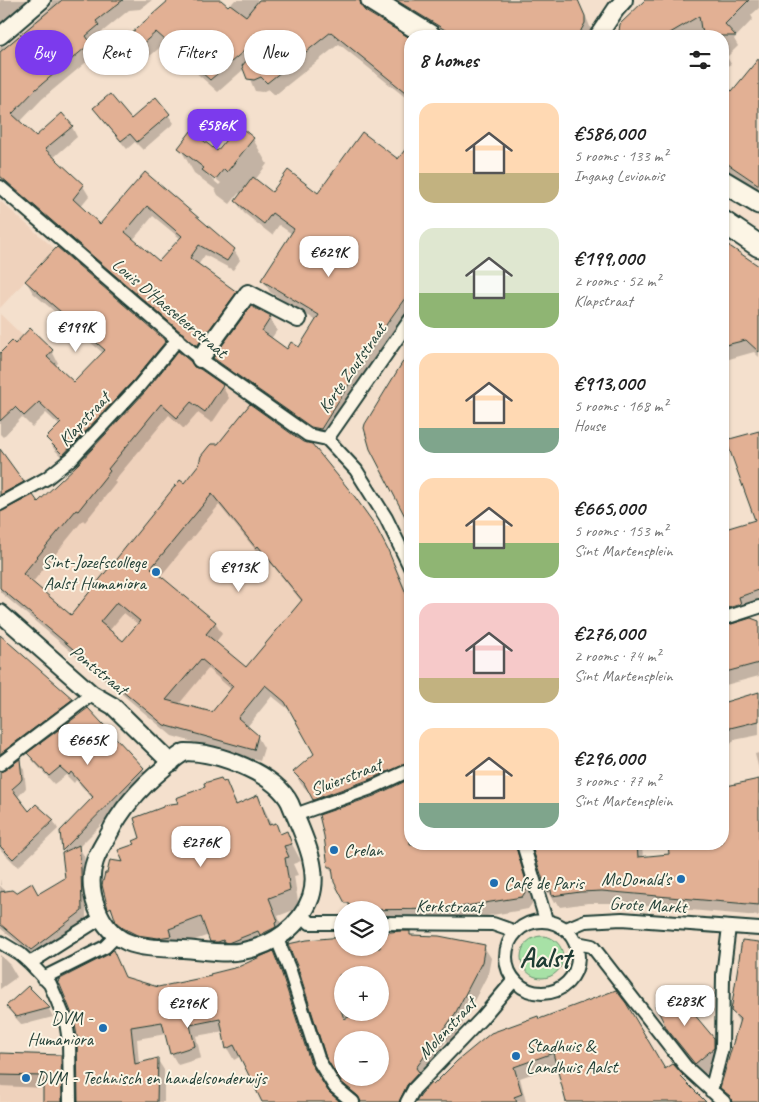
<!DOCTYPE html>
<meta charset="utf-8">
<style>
:root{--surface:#fff;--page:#f6f6f6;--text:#222;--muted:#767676;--accent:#7c3aed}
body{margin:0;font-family:Caveat,sans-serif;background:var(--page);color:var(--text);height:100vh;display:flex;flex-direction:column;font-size:19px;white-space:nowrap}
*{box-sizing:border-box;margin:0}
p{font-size:16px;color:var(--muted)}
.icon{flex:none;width:28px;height:28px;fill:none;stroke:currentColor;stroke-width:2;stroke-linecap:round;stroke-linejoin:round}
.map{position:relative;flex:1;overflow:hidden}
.drawer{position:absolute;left:404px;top:30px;width:325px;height:820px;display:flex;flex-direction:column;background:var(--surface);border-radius:20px;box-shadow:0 1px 4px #0004}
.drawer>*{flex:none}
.guide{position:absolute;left:15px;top:30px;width:314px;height:45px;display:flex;gap:10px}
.controls{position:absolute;left:334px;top:901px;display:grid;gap:10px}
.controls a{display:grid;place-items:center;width:55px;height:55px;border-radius:50%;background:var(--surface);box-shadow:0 1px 4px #0004;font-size:25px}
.price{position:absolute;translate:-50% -42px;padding:0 11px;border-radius:10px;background:#fff;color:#222;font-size:16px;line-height:32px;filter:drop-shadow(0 1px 2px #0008)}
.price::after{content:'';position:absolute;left:50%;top:30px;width:15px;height:11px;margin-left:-8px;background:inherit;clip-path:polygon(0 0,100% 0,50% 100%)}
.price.current{background:var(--accent);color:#fff}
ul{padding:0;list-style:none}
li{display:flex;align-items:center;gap:15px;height:125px;padding:0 15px}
li span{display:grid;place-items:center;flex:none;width:140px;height:100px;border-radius:15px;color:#555}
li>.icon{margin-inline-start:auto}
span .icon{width:60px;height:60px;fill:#fffc;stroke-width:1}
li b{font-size:21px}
h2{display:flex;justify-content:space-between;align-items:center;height:60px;padding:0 15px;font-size:21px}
.pill{padding:0 18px;border-radius:22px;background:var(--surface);box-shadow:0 1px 4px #0004;font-size:18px;line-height:45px}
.pill.current{background:var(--accent);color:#fff}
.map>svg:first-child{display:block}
</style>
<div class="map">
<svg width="759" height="1102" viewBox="0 0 759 1102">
<rect width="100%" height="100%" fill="#f4e0cd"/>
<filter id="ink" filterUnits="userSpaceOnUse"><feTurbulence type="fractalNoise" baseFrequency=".02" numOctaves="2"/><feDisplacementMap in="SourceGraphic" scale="10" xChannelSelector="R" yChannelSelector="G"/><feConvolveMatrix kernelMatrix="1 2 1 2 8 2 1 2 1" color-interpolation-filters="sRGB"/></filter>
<g filter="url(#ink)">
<!-- built -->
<path fill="#efd2bc" d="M0,201L55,249L0,308Z
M0,314L41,353L0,393Z
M224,384L250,405L334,602L238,718L248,727L243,747L164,725L0,556L40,501L148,392L177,418L191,402L205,412Z
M0,1053L53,1055V1102H0Z"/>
<!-- green -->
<path fill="#a7e1a6" stroke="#638f6d" d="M521 957a21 21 0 1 1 42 0a21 21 0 1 1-42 0Z"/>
<!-- shadow -->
<path fill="#0003" fill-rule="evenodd" d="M0,0H152L140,9L129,10L102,32L104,36L92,46L96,54L42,99L20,122L36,138L72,127L77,137L53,158L83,186L89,196L80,207L100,226L145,174L234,250L240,260L233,270L205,255L198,265L236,293L242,303L203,355L0,181V47L7,45L50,8L53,3L52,0L41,3L0,38ZM153,216L181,239L160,263L133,240Z
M171,0H219L228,8L235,0H378L368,6L366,13L410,40V101L339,44L275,95L268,89L262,92L255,91L245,68L218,92L164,44L130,73L116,53Z
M382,0H574L578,4L586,17L591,29V36H443L387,1Z
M647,0H759V8L751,15L753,19L734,39L738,46L727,57L731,64L722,69V36H624L621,31Z
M759,61V192L722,168V95L732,93Z
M156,99L174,123L143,150L135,142L127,149L100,117L95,108L131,121Z
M238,127L253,139L267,164L255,180L272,194L319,195L398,160L410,145V312L319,439L222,371L214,358L270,318L277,330L271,339L287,351L300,349L317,321L270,292L263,280L292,234L279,225L272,235L244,213L236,201L241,195L239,193L230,204L218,195L215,189L194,173L180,148L217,153ZM206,171L221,183L219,185L206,174Z
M722,242L759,266V357L754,352L722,361Z
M26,281L165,341L172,353L70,466L54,449L48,438L60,426L46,413L32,427L22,417L3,437L0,434V355L15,346L52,351L58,363L55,366L74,384L103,353L33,293Z
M193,368L199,370L222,386L229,398L212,423L198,413L184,429L169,415L114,481L116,483L85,522L83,520L32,583L71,616L184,485L381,538L394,563L410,600V776L321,811L312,795L301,784L294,772L316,755L293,713L272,696L247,727L257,736L264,748L260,761L172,736L0,592V512L38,504ZM219,505L263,559L266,557L302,602L246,669L215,643L222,634L215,623L160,577ZM124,613L139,625L123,643L109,631ZM208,669L231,689L213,713L179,704Z
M759,432V604L722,625V532L757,521Z
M0,456L22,482L29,494L2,509L0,512Z
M759,623V676L722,686V627Z
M0,636L72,699L77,708L0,767Z
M759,695V735L734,740L730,745L722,747V704Z
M87,709L143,769L148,778L79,847L84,856L86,879V921L37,958L0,928V879L1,887L7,892L16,894L37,896L67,878L65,853L61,832L93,799L76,780L74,783L66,775L54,784L34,762L29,754Z
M759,753V770L755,754Z
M19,761L24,770L26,788L17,798L29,813L53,820L58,829L18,867L0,849V773Z
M722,767L727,787L759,780V916L610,903H588L560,907L557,902L554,903L548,892L534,849L527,848L534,901L528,909L463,920L387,926L380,931V910H351L335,882L334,876L329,867L375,797L410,780V844H642L643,858L671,855L670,844H722Z
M225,782L238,806L258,797L267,814L272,826L276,825L281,835L286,833L301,861L293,864L298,875L294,876L299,908L278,916L287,939L284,940L285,944L272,952L269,947L221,959L209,935L178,946L128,939L110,908L103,885L125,863L142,839L179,804Z
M380,932L409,933L412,936L484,947L491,958L488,974L461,1026L450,1042L446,1041L406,1102H359L350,1093L335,1070L318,940L342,938V948H380ZM342,975H380V1012H342ZM342,1040H380V1078H342Z
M759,943V1102H731L722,1087L740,1024L732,1011Z
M113,952L126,979L158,989L212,977L239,969L273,953L288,987L318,1076L329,1094L338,1102H263L241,1056L234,1060L227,1048L224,1031L196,1036L201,1058L178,1065L171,1053L166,1034L137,1039L139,1064L157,1059L164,1070V1102H79Z
M0,955L10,965L17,977L0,989Z
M28,987L49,1009L53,1017L22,1025L13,1015L8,1006Z
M539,1020L664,1071L673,1066L687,1085L705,1102H567L557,1065L520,1078L526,1102H420L433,1087Z
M668,1029L713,1039L721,1053V1060L703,1077L676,1043Z
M0,1054L60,1056L67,1068L68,1102H44V1088L0,1086Z"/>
<!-- building -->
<path fill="#e2b094" stroke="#1f3d34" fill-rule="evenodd" d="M62,0H123L96,21L99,25L86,36L91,43L36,89L12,114L36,136L62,113L73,126L45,149L84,185L73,199L100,224L145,172L235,249L227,261L199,245L190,258L237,292L197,346L0,176V52ZM147,206L182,236L159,261L125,232Z
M169,0H221L228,6L230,4L246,16L259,0H360L361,6L365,11L410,38V96L331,32L267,83L261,77L254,80L247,79L242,66L250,56L244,51L210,80L156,32L122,62L112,50Z
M396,0H578L585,16V23L578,36H455Z
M645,0H749L725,24L736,36H704L702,29H701L699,16L665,36H624L619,31L620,24Z
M759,58V185L722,160V84L732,91Z
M110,94L131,119L156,97L170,114L137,142L130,134L121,141L93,108Z
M238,125L254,138L227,172L224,169L215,180L202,170L204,168L178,148L191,131L217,151Z
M362,132L398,159L410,143V291L388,322L321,429L311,427L213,358L251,306L271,317L262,331L287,349L291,342L299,347L319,315L261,280L294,229L272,213L264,224L235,201L253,177L272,192L288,170L318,193Z
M722,241L759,266V352L746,340L722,346Z
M57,247L166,341L133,381L63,455L46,438L61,423L39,402L24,416L15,407L0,421V353L12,341L15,344L30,328L53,350L47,357L74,382L105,350L25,281Z
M410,350V526L370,449L364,428L365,424Z
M178,351L191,362L194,367L200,369L223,385L205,412L191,402L177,418L161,404L108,469L110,471L78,511L76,510L23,574L71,615L180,480L184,483L199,464L201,456L209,446L211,444H218L250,404L303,442L312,444L355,497L375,525L388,550L410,603V762L368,780L313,800L304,783L293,772L314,754L285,702L265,685L238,718L258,735L254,750L164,725L0,588V512L33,495L38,502L78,464L145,392ZM212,494L256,548L258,546L302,600L246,667L206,634L216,622L151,568ZM117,602L140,621L123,641L100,622ZM201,659L233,686L212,712L166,700Z
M759,431V590L739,597L741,604L722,610V530L755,520L726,440Z
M0,449L24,482L0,495Z
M751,618L759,621V663L722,673V627Z
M0,635L73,699L0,754Z
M759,692V721L722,730V703Z
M88,708L144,768L62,851L60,831L93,797L71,772L69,775L60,767L49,776L27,753Z
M20,759L22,779L20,782L12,789L29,811L36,804L54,820L13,859L0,846V772L5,770Z
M221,778L223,782L226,781L236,805L258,795L269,825L276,823L280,834L287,831L292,844L284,846L289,857L285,858L290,890L269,898L278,921L275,923L276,927L260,935L258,931L228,943L224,942L223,940L218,942H210L201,917L169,929L171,936L158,938L137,935L123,928L116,922L111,907L108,909L102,885L105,873H107L110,860L123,862L118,850L135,844L133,841L140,838L134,818L163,807V805L178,803L176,798L205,787L204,783Z
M410,779V845L515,844L528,888L522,897L447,909L350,910L349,903H345L334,882L332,867H328L324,836L319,815L374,796Z
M759,779V905L602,891L580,892L552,896L551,890L547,892L531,844H637L638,857L669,854L668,844H722V787Z
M79,845L81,869L82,911L31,950L0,924V892L12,890L16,893L32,883L38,894L55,884L65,878L62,853Z
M401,931H410V935L439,936L485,945L482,962L455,1014L416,1068L419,1072L407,1085L399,1102H361L358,1096L341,1082L326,1058L298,968L288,944L307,940L342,937V948H380V933ZM339,975H380V1012H361L344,1019L335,991L342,990V983ZM342,1040H380V1078H342Z
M742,940L759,942V1102H732L730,1096L720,1088L740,1019L731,1011Z
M113,950L125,977L158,987L211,976L210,974L238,967L273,951L282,974L311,1064L328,1091L340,1102H262L234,1045L226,1049L220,1019L190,1025L195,1046L170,1054L162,1022L131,1027L135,1064L158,1058L157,1102H78L77,1036L74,1019L58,980L109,954Z
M28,986L50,1008L16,1017L6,1006Z
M673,989L714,1038V1048L695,1064L667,1029L655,1005Z
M616,990L626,1003L665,1069L673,1064L683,1075L681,1077L706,1102H566L553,1053L514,1067L522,1094L514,1097L517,1102H416L421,1094L431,1083L433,1085L457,1061L491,1033L538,1016L539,1019Z
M0,1053L61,1055L62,1102H43V1076L0,1075Z"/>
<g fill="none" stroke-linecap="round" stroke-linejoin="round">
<defs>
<path id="pedestrian" d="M0,187L200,359L308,435L327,439
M327,439L356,470L386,518L410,567
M327,439L410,320
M0,504L47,478L72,458L139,386L178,339
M722,619L759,607
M0,764L92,694
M295,815L371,788L410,770
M523,844L546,920
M303,914L310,923H342
M506 957a36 36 0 1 1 72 0a36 36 0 1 1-72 0Z
M380,923L493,924L516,932
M566,929L585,921L622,919L759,929
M277,939L290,971L319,1061L335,1087L353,1102
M0,942L20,954L30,963L50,984L57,1000L66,1022L69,1041L70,1102
M577,943L592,946L686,1067L724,1102
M30,963L101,918
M43,978L105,947L116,936
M711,1091L722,1048L723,975L729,927
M407,1102L414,1089L482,1018L514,980"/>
<path id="minor" d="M0,36L42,0
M598,36L616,9L624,0
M200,359L248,293L298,319
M0,613L92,694L113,706L171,763
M185,752C217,752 275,773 290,803C301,831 321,866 311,897C300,927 274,945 243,951C224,955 202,950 183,949C165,948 144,949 127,942C99,930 85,889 95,861C98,852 104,843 109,834C122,807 141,787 164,768C171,762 177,756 185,752Z"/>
<path id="tertiary" d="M372,0L430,36
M722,181L759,203
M722,221L759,246"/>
</defs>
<!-- pedestrian casing -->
<use href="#pedestrian" stroke="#1f3d34" stroke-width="16"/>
<!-- minor casing -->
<use href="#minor" stroke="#1f3d34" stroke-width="20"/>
<!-- tertiary casing -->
<use href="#tertiary" stroke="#1f3d34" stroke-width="25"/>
<!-- pedestrian -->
<use href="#pedestrian" stroke="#fcf5e5" stroke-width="12"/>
<!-- minor -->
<use href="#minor" stroke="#fcf5e5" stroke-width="16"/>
<!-- tertiary -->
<use href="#tertiary" stroke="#fcf5e5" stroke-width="21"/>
</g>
</g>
<!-- markers -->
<g fill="#1f6fb2" stroke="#fcf5e5" stroke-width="2">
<circle cx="156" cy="572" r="5"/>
<circle cx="334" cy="850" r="5"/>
<circle cx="681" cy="879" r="5"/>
<circle cx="494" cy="883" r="5"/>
<circle cx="103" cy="1028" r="5"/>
<circle cx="516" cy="1056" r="5"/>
<circle cx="26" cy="1078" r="5"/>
</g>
<g text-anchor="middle" stroke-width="4" stroke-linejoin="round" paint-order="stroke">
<!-- street labels -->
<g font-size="18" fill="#1f3d34" stroke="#fcf5e5">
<text transform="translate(170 308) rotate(40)" y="6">Louis D'Haeseleerstraat</text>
<text transform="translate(352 368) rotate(-55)" y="6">Korte Zoutstraat</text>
<text transform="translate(84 419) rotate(-47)" y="6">Klapstraat</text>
<text transform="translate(99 670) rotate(39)" y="6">Pontstraat</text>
<text transform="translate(346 777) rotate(-21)" y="6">Sluierstraat</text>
<text transform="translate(648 905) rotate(3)" y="6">Grote Markt</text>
<text transform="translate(449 906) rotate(1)" y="6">Kerkstraat</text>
<text transform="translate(447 1028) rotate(-47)" y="6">Molenstraat</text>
</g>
<!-- poi labels -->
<g font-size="18" fill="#1f3d34" stroke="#fcf5e5" text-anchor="start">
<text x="146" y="568" text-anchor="end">Sint-Jozefscollege<tspan x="146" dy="21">Aalst Humaniora</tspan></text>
<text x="344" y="856">Crelan</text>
<text x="671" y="885" text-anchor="end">McDonald's</text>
<text x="504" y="889">Café de Paris</text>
<text x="93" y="1024" text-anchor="end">DVM -<tspan x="93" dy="21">Humaniora</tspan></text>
<text x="526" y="1052">Stadhuis &amp;<tspan x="526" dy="21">Landhuis Aalst</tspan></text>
<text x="36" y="1084">DVM - Technisch en handelsonderwijs</text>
</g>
<!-- town labels -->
<g font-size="28" font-weight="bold" fill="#1f3d34" stroke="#fcf5e5">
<text x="545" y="967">Aalst</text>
</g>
</g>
</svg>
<div class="controls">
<a><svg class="icon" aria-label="layers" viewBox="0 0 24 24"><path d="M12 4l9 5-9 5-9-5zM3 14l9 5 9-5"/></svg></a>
<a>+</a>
<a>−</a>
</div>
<b class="price current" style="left:217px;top:151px">€586K</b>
<b class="price" style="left:329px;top:278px">€629K</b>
<b class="price" style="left:76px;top:353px">€199K</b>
<b class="price" style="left:239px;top:593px">€913K</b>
<b class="price" style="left:88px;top:766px">€665K</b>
<b class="price" style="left:201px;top:868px">€276K</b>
<b class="price" style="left:685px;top:1027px">€283K</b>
<b class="price" style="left:188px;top:1029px">€296K</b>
<div class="guide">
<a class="pill current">Buy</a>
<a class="pill">Rent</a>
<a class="pill">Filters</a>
<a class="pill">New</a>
</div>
<section class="drawer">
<h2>8 homes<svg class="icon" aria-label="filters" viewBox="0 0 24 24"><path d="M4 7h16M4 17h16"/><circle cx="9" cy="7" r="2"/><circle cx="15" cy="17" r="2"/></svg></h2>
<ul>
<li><span style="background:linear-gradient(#ffd9b3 70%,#c2b280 0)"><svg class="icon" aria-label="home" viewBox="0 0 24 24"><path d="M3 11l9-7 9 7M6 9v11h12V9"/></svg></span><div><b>€586,000</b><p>5 rooms · 133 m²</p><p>Ingang Levionois</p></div></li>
<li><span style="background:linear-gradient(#dfe7d0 65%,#8fb573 0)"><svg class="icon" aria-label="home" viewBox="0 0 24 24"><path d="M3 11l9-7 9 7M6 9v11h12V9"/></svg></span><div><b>€199,000</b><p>2 rooms · 52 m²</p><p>Klapstraat</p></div></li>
<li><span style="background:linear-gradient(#ffd9b3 75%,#7fa58c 0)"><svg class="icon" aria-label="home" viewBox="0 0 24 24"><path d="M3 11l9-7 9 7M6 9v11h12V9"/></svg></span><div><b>€913,000</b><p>5 rooms · 168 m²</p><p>House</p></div></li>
<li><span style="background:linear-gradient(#ffd9b3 65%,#8fb573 0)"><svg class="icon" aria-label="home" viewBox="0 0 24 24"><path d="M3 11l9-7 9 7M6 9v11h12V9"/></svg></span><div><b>€665,000</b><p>5 rooms · 153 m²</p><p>Sint Martensplein</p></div></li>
<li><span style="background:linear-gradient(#f6c9c9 75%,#c2b280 0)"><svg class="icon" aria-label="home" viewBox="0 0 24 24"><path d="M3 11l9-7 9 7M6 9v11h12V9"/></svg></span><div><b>€276,000</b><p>2 rooms · 74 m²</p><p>Sint Martensplein</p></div></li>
<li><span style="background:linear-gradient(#ffd9b3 75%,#7fa58c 0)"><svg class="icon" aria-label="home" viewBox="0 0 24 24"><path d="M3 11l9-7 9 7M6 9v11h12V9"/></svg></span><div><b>€296,000</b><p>3 rooms · 77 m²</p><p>Sint Martensplein</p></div></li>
</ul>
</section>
</div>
